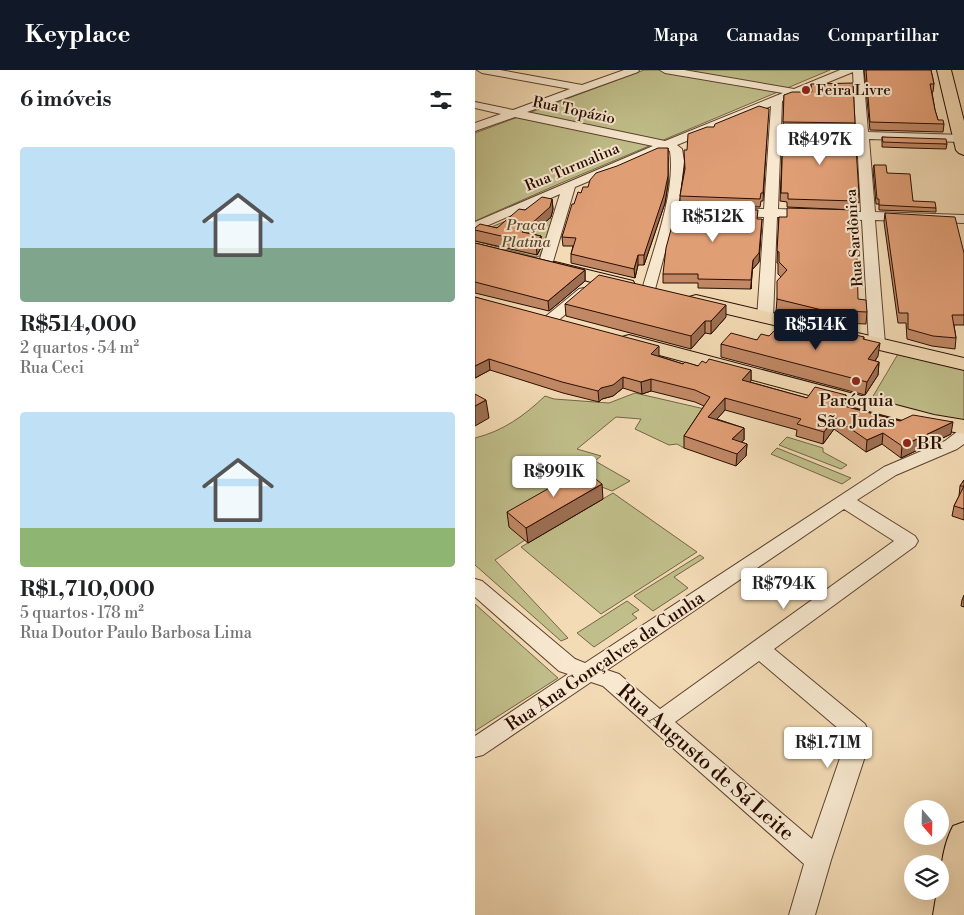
<!DOCTYPE html>
<html lang="pt">
<meta charset="utf-8">
<style>
:root{--surface:#fff;--page:#f2f2f2;--text:#202124;--muted:#757577;--accent:#111827}
body{margin:0;font-family:"Libre Bodoni",serif;background:var(--page);color:var(--text);height:100vh;display:flex;flex-direction:column;font-size:19px;white-space:nowrap}
*{box-sizing:border-box;margin:0}
p{font-size:16px;color:var(--muted)}
.icon{flex:none;width:28px;height:28px;fill:none;stroke:currentColor;stroke-width:2;stroke-linecap:round;stroke-linejoin:round}
.map{position:relative;flex:1;overflow:hidden}
.side{display:flex;flex-direction:column;background:var(--surface);width:475px}
.side>*{flex:none}
.needle{width:32px;rotate:160deg}
.fabs{position:absolute;left:429px;top:730px;display:grid;gap:10px}
.fabs a{display:grid;place-items:center;width:45px;height:45px;border-radius:50%;background:var(--surface);box-shadow:0 5px 20px #0002;font-size:25px}
.price{position:absolute;translate:-50% -42px;padding:0 11px;border-radius:5px;background:#fff;color:#222;font-size:16px;line-height:32px;filter:drop-shadow(0 1px 2px #0008)}
.price::after{content:'';position:absolute;left:50%;top:30px;width:15px;height:11px;margin-left:-8px;background:inherit;clip-path:polygon(0 0,100% 0,50% 100%)}
.price.selected{background:var(--accent);color:#fff}
ul{padding:0;list-style:none}
li{display:grid;align-content:center;gap:10px;height:265px;padding:0 20px}
li span{display:grid;place-items:center;height:155px;border-radius:5px;color:#555}
li>.icon{margin-inline-start:auto}
span .icon{width:90px;height:90px;fill:#fffc;stroke-width:1}
li b{font-size:21px}
h2{display:flex;justify-content:space-between;align-items:center;height:60px;padding:0 20px;font-size:21px}
header{display:flex;align-items:center;gap:30px;box-sizing:border-box;height:70px;padding:0 25px;background:var(--accent);color:#fff}
header strong{font-size:24px}
nav{display:flex;gap:28px;margin-inline-start:auto;font-size:18px}
main{display:flex;flex:1;min-height:0}
.map>svg:first-child{display:block}
</style>
<header>
<strong>Keyplace</strong>
<nav><a>Mapa</a><a>Camadas</a><a>Compartilhar</a></nav>
</header>
<main>
<section class="side">
<h2>6 imóveis<svg class="icon" aria-label="filters" viewBox="0 0 24 24"><path d="M4 7h16M4 17h16"/><circle cx="9" cy="7" r="2"/><circle cx="15" cy="17" r="2"/></svg></h2>
<ul>
<li><span style="background:linear-gradient(#bfe0f5 65%,#7fa58c 0)"><svg class="icon" aria-label="home" viewBox="0 0 24 24"><path d="M3 11l9-7 9 7M6 9v11h12V9"/></svg></span><div><b>R$514,000</b><p>2 quartos · 54 m²</p><p>Rua Ceci</p></div></li>
<li><span style="background:linear-gradient(#bfe0f5 75%,#8fb573 0)"><svg class="icon" aria-label="home" viewBox="0 0 24 24"><path d="M3 11l9-7 9 7M6 9v11h12V9"/></svg></span><div><b>R$1,710,000</b><p>5 quartos · 178 m²</p><p>Rua Doutor Paulo Barbosa Lima</p></div></li>
</ul>
</section>
<div class="map">
<svg width="489" height="845" viewBox="0 0 489 845">
<rect width="100%" height="100%" fill="#f3dbb5"/>
<filter id="stains"><feTurbulence type="fractalNoise" baseFrequency=".004" numOctaves="4"/><feColorMatrix values="0 0 0 0 .2 0 0 0 0 .09 0 0 0 0 .02 0 0 0 .5 -.17"/></filter>
<radialGradient id="worn" r=".72"><stop offset=".6" stop-color="#630" stop-opacity="0"/><stop offset="1" stop-color="#630" stop-opacity=".3"/></radialGradient>
<!-- green -->
<path fill="#c0be8a" stroke="#746545" d="M169,0H355L86,113L0,151V63Z
M52,142L77,149L65,186L61,187L0,171V164Z
M423,284L489,297V352L394,333Z
M160,323L234,340L209,378L202,374L194,375L160,359L166,349L141,347L102,379L126,386L120,391L155,411L137,421L114,412L50,470L20,490L93,568L86,571L0,495V368C28,361 49,346 70,326L79,329L134,333Z
M312,367L348,378V382L372,395L366,399L304,375Z
M302,378L376,408L367,414L296,384Z
M138,423L222,482L126,544L46,477Z
M225,485L229,488L199,507L213,518L178,541L159,526Z
M152,531L164,540L157,544L162,548L119,577L102,563Z
M0,534L83,608L0,661Z"/>
<g fill="none" stroke-linecap="round" stroke-linejoin="round">
<defs>
<path id="minor" d="M2,0H25L107,15L149,0H164L163,2L52,42L190,71L308,23L190,3L185,0H209L319,19L365,0H388L393,62L489,65V71L486,72L394,69L400,142L489,145V153L400,150L410,274L408,277H396L394,274L387,150L302,147L298,248L295,251H285L282,248L289,147L258,146L251,142L258,138L289,139L296,36L202,75L207,79L209,91L205,127L179,223H169L167,220C178,180 201,122 195,81L191,79L100,117L77,195L75,198H65L63,195L85,124L0,161V152L178,76L40,47L0,61V53L26,44L0,38V32L38,40L95,19L7,3ZM378,2L381,62H370L368,65L370,68L382,69L386,142L303,139L307,31Z
M109,218L114,219L116,222L114,225L80,253H70L67,250L70,247L104,219Z
M489,360V374L482,379L421,405L382,430L440,466L443,471L440,476L299,579L390,654L396,668L356,790L340,845H314L329,794L128,616L116,612L8,685L0,687V666L93,604L84,601L0,527V509L7,511L100,589L110,593L409,397L470,371L483,361ZM369,439L419,471L185,639L144,604L132,600ZM284,591L371,665L372,668L337,769L200,652Z"/>
<path id="major" d="M462,0H476L489,51V85L484,83L481,80Z
M80,192L158,211L160,215L158,219L151,221L74,201L71,197L74,193Z
M221,225L489,288V300L214,235L211,231L214,227Z
M154,265L459,345L489,350V364L450,356L147,275L144,271L147,267Z
M489,752V845H458L462,821H465C465,800 468,775 478,756Z"/>
</defs>
<!-- minor casing -->
<use href="#minor" stroke="#5c402d" stroke-width="2"/>
<!-- major casing -->
<use href="#major" stroke="#290c00" stroke-width="2"/>
<!-- minor -->
<use href="#minor" fill="#f7e8cf" fill-rule="evenodd"/>
<!-- major -->
<use href="#major" fill="#f3dbb5" fill-rule="evenodd"/>
</g>
<!-- wall -->
<path fill="#c18865" stroke="#290c00" d="M389,0H456L459,14L458,22H457L460,40L463,50L469,54L468,62L395,60Z
M336,14L380,53L379,60L308,59L309,25L336,22Z
M293,47L288,131H286L285,137L205,134V126L212,80L239,57Z
M308,62L384,124V133H380V140L312,137V132L305,131Z
M407,67L472,74L471,79L434,78L407,77Z
M193,87V114L190,133L169,195H163L160,208L96,193V184L98,176H88L87,167L99,134L106,123L113,117Z
M399,95L412,103L438,131L461,138V142L404,140V134H401L398,99Z
M77,129L78,139L76,147L57,164L66,166L67,176L62,185L0,171V158H22L50,140Z
M410,143L489,183V255H479L481,268L480,279L457,276L432,269L431,253H423L409,152Z
M304,147L383,229L392,242L391,254L347,252L301,242L302,229L306,207L303,204V193H302Z
M283,149L286,158L284,192L277,200L276,219L223,218V213H188V204Z
M0,173L110,200V211L74,241L0,223Z
M0,227L208,294L223,296L231,293L276,300V311L275,312L332,328L371,325L370,336L476,364L426,388L407,374L391,382L359,359L348,374L321,366L322,360L250,340L242,349L269,358V370L266,372L272,374L271,386L261,396L209,378V366L229,336L220,332L176,321L167,324L148,318L138,326L127,329L124,332L88,323L15,300L0,308Z
M90,234L251,247L236,264L230,263L216,279L91,246Z
M294,266L334,269L389,267V269L403,286L400,291L404,292L403,305L390,325L246,287V274L282,270Z
M489,410V450L477,446L479,436L484,426L485,416Z
M128,429L53,473L34,457L32,442Z
M489,525V537L486,536L487,530Z"/>
<!-- shaded-wall -->
<path fill="#9d6f52" stroke="#290c00" d="M193,78V114L190,133L169,195V185Z
M77,129L78,139L76,147L48,172L47,162Z
M287,149L284,192L277,200L276,219L278,190Z
M66,166L67,176L62,185L61,174Z
M163,185V195L160,208L159,199Z
M110,200V211L74,241L73,231Z
M251,235V247L236,264V251Z
M230,251V263L216,279V266Z
M405,273L403,286L392,302L393,289Z
M184,276V287L176,284Z
M14,289L15,300L0,308V296Z
M404,292L403,305L390,325L392,312Z
M276,300V311L266,322L267,310Z
M148,307V318L138,326L127,329L124,332L123,321L126,318Z
M176,309V321L167,324L166,312Z
M371,325L370,337L365,335Z
M250,328V340L234,358L233,347Z
M11,330L14,348L0,356V336Z
M360,348L359,359L348,374L349,362Z
M478,352L476,364L426,388L427,376Z
M269,358V370L257,380V369Z
M408,363L407,374L391,382L392,370Z
M272,374L271,386L261,396L262,384Z
M127,414L128,429L53,473L51,458Z"/>
<!-- building -->
<path fill="#e09e75" stroke="#290c00" d="M391,0H456L459,14H455L460,40L463,50H468L469,54L395,52Z
M378,13L380,53L308,52L309,25L317,22H337L336,14Z
M284,36L294,39L288,123H286L285,129L205,126L210,99L209,80H212L213,64L232,57H239L240,54Z
M308,62L380,63L384,124H380V131L313,129V123H306Z
M407,67L471,69L472,74L434,73L408,72Z
M183,78H193V106L189,125L169,185H163L159,199L96,184L101,168L87,167L97,134H99L103,122L106,123L108,117H113L115,110L121,103L142,96Z
M399,95H411L412,103L435,104L438,131L460,132L461,138L404,135V129H402Z
M67,127L77,129L75,137L47,162L66,166L61,174L0,160V158L5,154L22,158L44,139L50,140Z
M202,137L283,140L282,149H287L284,183L278,190L276,210L223,209V204H188L191,178Z
M312,138L381,140L383,229L391,230L392,242L347,240L302,229V211L312,200L304,192V182L302,181L304,147H312Z
M410,143L480,147L489,183V245H477L481,268L458,266L433,259V243H424Z
M0,173L110,200L73,231L0,212Z
M124,205L251,235L236,251H230L216,266L90,234Z
M0,227L184,276L176,284L208,294L210,292L223,296L227,291L231,293L234,289L276,300L267,310L332,328L340,317L371,325L365,335L425,351L438,345L478,352L427,376L408,363L392,370L360,348L349,362L322,354L326,349L250,328L233,347L269,358L257,369L272,374L262,384L209,366L235,327L220,320L176,309L166,312L148,307L138,315L126,318L123,321L87,312L14,289L0,296Z
M343,256L389,267L388,269L405,273L393,289L404,292L392,312L246,274L256,263L282,270L286,264L294,266L300,260L334,269Z
M0,324L11,330L0,336Z
M108,399L127,414L51,458L32,442Z
M489,410V416H485Z
M489,416V439L479,436Z"/>
<!-- markers -->
<g fill="#8f2418" stroke="#f7e8cf" stroke-width="2">
<circle cx="331" cy="20" r="5"/>
<circle cx="381" cy="311" r="5"/>
<circle cx="432" cy="373" r="5"/>
</g>
<g text-anchor="middle" stroke-width="4" stroke-linejoin="round" paint-order="stroke">
<!-- far-poi labels -->
<g font-size="15" fill="#290c00" stroke="#f7e8cf" text-anchor="start">
<text x="341" y="25">Feira Livre</text>
</g>
<!-- far-street labels -->
<g font-size="15" fill="#290c00" stroke="#f7e8cf">
<text transform="translate(99 40) rotate(12)" y="5">Rua Topázio</text>
<text transform="translate(97 97) rotate(-23)" y="5">Rua Turmalina</text>
<text transform="translate(379 168) rotate(-94)" y="5">Rua Sardônica</text>
</g>
<!-- far-park labels -->
<g font-size="15" font-style="italic" fill="#5e4a30" stroke="#f7e8cf">
<text x="51" y="160">Praça<tspan x="51" dy="17">Platina</tspan></text>
</g>
<!-- poi labels -->
<g font-size="18" fill="#290c00" stroke="#f7e8cf">
<text x="381" y="336">Paróquia<tspan x="381" dy="21">São Judas</tspan></text>
<text x="442" y="379" text-anchor="start">BR</text>
</g>
<!-- street labels -->
<g font-size="18" fill="#290c00" stroke="#f7e8cf">
<text transform="translate(130 591) rotate(-34)" y="6">Rua Ana Gonçalves da Cunha</text>
</g>
<!-- near-street labels -->
<g font-size="21" fill="#290c00" stroke="#f7e8cf">
<text transform="translate(231 692) rotate(41)" y="7">Rua Augusto de Sá Leite</text>
</g>
</g>
<rect width="100%" height="100%" filter="url(#stains)"/>
<rect width="100%" height="100%" fill="url(#worn)"/>
</svg>
<div class="fabs">
<a><svg class="needle" viewBox="-14 -14 28 28"><path d="M0-13l5 13h-10z" fill="#e53935"/><path d="M0 13l5-13h-10z" fill="#757577"/></svg></a>
<a><svg class="icon" aria-label="layers" viewBox="0 0 24 24"><path d="M12 4l9 5-9 5-9-5zM3 14l9 5 9-5"/></svg></a>
</div>
<b class="price" style="left:345px;top:96px">R$497K</b>
<b class="price" style="left:238px;top:173px">R$512K</b>
<b class="price selected" style="left:341px;top:281px">R$514K</b>
<b class="price" style="left:79px;top:428px">R$991K</b>
<b class="price" style="left:309px;top:540px">R$794K</b>
<b class="price" style="left:353px;top:699px">R$1.71M</b>
</div>
</main>
